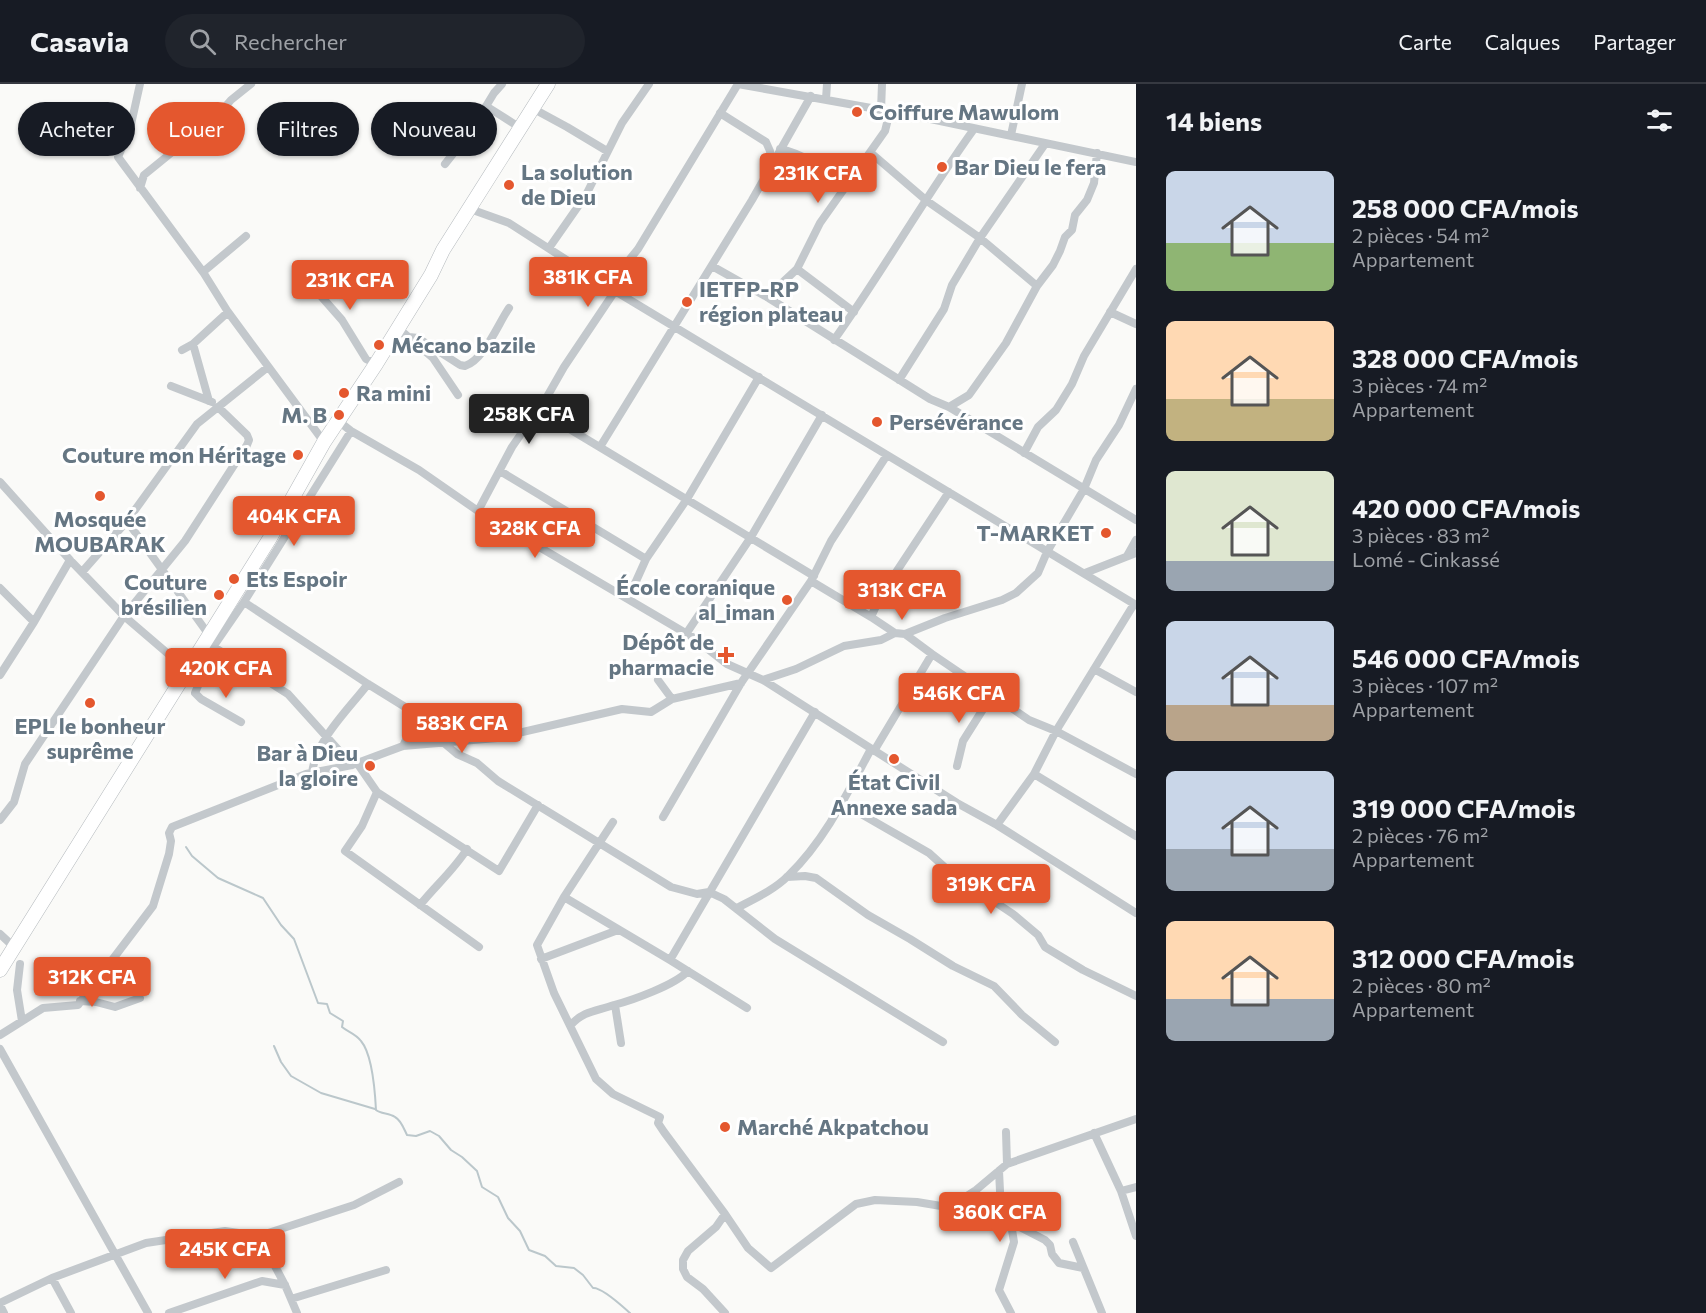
<!DOCTYPE html>
<html lang="fr">
<meta charset="utf-8">
<style>
:root{--surface:#171b24;--page:#20242c;--text:#f1f3f6;--muted:#9ea1a6;--line:#363941;--accent:#e4572e}
body{margin:0;font-family:Commissioner,sans-serif;background:var(--page);color:var(--text);height:100vh;display:flex;flex-direction:column;font-size:22px;white-space:nowrap}
*{box-sizing:border-box;margin:0}
p{font-size:20px;color:var(--muted)}
.icon{flex:none;width:33px;height:33px;fill:none;stroke:currentColor;stroke-width:2;stroke-linecap:round;stroke-linejoin:round}
.map{position:relative;flex:1;overflow:hidden}
.panel{display:flex;flex-direction:column;background:var(--surface);width:570px}
.panel>*{flex:none}
.banner{position:absolute;left:18px;top:18px;width:570px;height:54px;display:flex;gap:12px}
.price{position:absolute;translate:-50% -51px;padding:0 14px;border-radius:6px;background:var(--accent);color:#fff;font-size:20px;line-height:39px;filter:drop-shadow(0 2px 3px #0008)}
.price::after{content:'';position:absolute;left:50%;top:36px;width:18px;height:14px;margin-left:-9px;background:inherit;clip-path:polygon(0 0,100% 0,50% 100%)}
.price.on{background:#222;color:#fff}
ul{padding:0;list-style:none}
li{display:flex;align-items:center;gap:18px;height:150px;padding:0 30px}
li span{display:grid;place-items:center;flex:none;width:168px;height:120px;border-radius:9px;color:#555}
li>.icon{margin-inline-start:auto}
span .icon{width:72px;height:72px;fill:#fffc;stroke-width:1}
li b{font-size:26px}
h2{display:flex;justify-content:space-between;align-items:center;height:72px;padding:0 30px;font-size:26px}
.tag{padding:0 21px;border-radius:27px;background:var(--surface);box-shadow:0 2px 4px #0004;font-size:21px;line-height:54px}
.tag.on{background:var(--accent);color:#fff}
header{display:flex;align-items:center;gap:36px;box-sizing:border-box;height:84px;padding:0 30px;background:var(--surface);border-bottom:2px solid var(--line)}
header strong{font-size:28px}
nav{display:flex;gap:33px;margin-inline-start:auto;font-size:21px}
.search{width:420px;height:54px;background:var(--page);display:flex;align-items:center;gap:15px;box-sizing:border-box;padding:0 21px;border-radius:33px;color:var(--muted);font-size:22px}
main{display:flex;flex:1;min-height:0}
.map>svg:first-child{display:block}
</style>
<header>
<strong>Casavia</strong>
<div class="search"><svg class="icon" aria-label="search" viewBox="0 0 24 24"><circle cx="10" cy="10" r="6"/><path d="M15 15l6 6"/></svg>Rechercher</div>
<nav><a>Carte</a><a>Calques</a><a>Partager</a></nav>
</header>
<main>
<div class="map">
<svg width="1136" height="1229" viewBox="0 0 1136 1229">
<rect width="100%" height="100%" fill="#fafaf8"/>
<g fill="none" stroke-linecap="round" stroke-linejoin="round">
<!-- stream -->
<path stroke="#bbc7cb" stroke-width="2" d="M186,763L192,772L218,794L263,814L281,841L294,855L318,919L327,920L330,929L343,937L342,943C348,948 356,950 361,957C372,970 375,1007 376,1026C381,1030 389,1029 395,1033C401,1036 404,1045 407,1051L416,1052L430,1047L439,1052L451,1066L462,1073L477,1087L482,1103L498,1113L508,1134L520,1147L529,1166L545,1172L556,1182L574,1184L583,1191L593,1204C602,1203 622,1222 630,1229
M274,962L281,978L291,992L321,1009L375,1025"/>
<defs>
<path id="highway" d="M0,886L270,454L324,358L376,280L431,191L443,166L548,0"/>
</defs>
<!-- highway casing -->
<use href="#highway" stroke="#b4b9bd" stroke-width="15"/>
<!-- street -->
<path stroke="#c3c8cc" stroke-width="8" d="M140,0L130,45L118,73L203,188L228,228L324,358
M738,0L921,33L1136,78
M826,15L827,0
M486,22L519,43
M532,24L567,43L607,67
M720,29L766,58L770,67L771,79
M1011,51L1022,0
M780,65C804,70 827,86 847,100
M871,69L927,117L980,154L1037,202
M445,80L471,47L494,9L502,0
M140,104L144,91L219,30L231,16L251,0
M470,125L509,139L615,207L1136,521
M549,164L586,111L622,39L649,0
M712,182L767,213L930,315L949,323L969,311L1006,259L1037,202L1053,181L1060,167L1065,153L1072,146L1075,131L1087,116L1094,99L1097,69
M797,185L854,228
M203,188L246,152
M306,195L342,236L366,275L376,280
M608,202L638,165L738,0
M767,213L797,185L820,139L885,47L888,35L881,26L882,0
M1110,228L1136,240
M398,244L433,274L458,311
M409,253L418,254L460,281L465,282C484,276 498,240 509,224
M834,256C883,187 925,113 974,45
M193,260L209,317
M182,266L193,260L228,228
M899,296L944,225L952,201L980,154L1045,60
M171,302L212,318
M949,323L1136,436
M538,326L814,492
M337,336L351,347L419,386L478,427L694,554L727,580L763,596L796,585L844,562L881,556L895,549L905,550L945,534L1002,516L1016,509L1038,489L1047,468L1084,405L1096,376L1119,341L1136,305
M600,363L752,116L811,12
M1024,369L1038,343L1056,326L1072,300L1084,272L1136,185
M500,387L646,475
M0,398L70,476L124,532L187,586
M478,427L512,363L548,311L564,283L615,207
M127,437L209,551
M1127,472L1136,456
M82,488L127,437L197,340L268,283
M1085,489L1136,469
M811,497L871,533
M0,504L34,538
M628,515L646,475L687,415L759,293
M244,518L368,600L418,631L427,638L444,659L457,670L477,679L498,697L671,803L697,810L709,808L724,815L775,855L943,958
M895,549L871,533L881,511L949,408
M686,550L751,453L822,331
M905,550L932,570L1029,636L1056,647L1136,690
M209,560L288,610L352,681
M213,563L244,518L351,347
M220,568L200,597L195,609L201,615L241,638
M1094,585L1136,608
M0,591L34,538L70,476
M658,596L672,615
M763,596L957,719L997,741L1136,829
M403,662L418,631
M874,667L932,570
M357,679L377,708L499,787L538,721
M957,682L963,657L992,611
M312,689C316,656 347,627 368,600
M1034,690L1136,752
M377,708L362,742L345,767L479,863
M856,727L929,769L950,788L1013,830L1038,851L1045,863L1083,886L1136,912
M663,733L741,599L811,497L831,457L887,371
M0,736L14,718L25,680L124,532L185,457L247,361L249,356L247,351L218,323
M613,738L564,813L537,861L554,909L596,995L613,1010L660,1033L658,1039L664,1048L725,1130L748,1164L771,1184L856,1120L875,1116L917,1118L941,1122L962,1115L976,1106L1007,1080L1136,1035
M997,741L1034,690L1056,647L1134,520
M787,793L805,792L816,794L868,831L910,855L953,882L994,902L1022,931L1055,958
M564,813L670,876L747,924
M420,821C435,802 454,786 467,765
M737,824C754,815 774,806 788,792C825,756 847,710 871,665
M0,850L14,863
M541,875L618,846
M670,876L815,628
M20,880L17,906L22,937
M80,917L96,918L115,923L140,914
M615,921L621,959
M571,941C583,927 597,927 614,921C633,916 675,901 688,887
M0,951L43,924L78,921L153,822L169,770L171,757L169,749L172,743L306,690L352,681L403,662L497,654L622,625L651,628L672,615L741,599
M0,965L148,1229
M1006,1048L1007,1080
M1094,1049L1121,1107L1136,1152
M999,1087L1001,1127L1012,1146L1014,1158L999,1206L1011,1229
M1121,1107L1136,1103
M1008,1137L1045,1156L1050,1161L1052,1170L1059,1179L1083,1184
M259,1152L285,1201L297,1229
M1073,1158L1102,1229
M52,1194L71,1229
M291,1215L386,1186
M0,1219L52,1194L146,1159L225,1147L259,1152L354,1121L399,1098
M0,1221L4,1229
M169,1229L262,1197L285,1201
M725,1229L703,1205L687,1193L683,1185V1176L688,1167L716,1143L725,1130"/>
<!-- highway -->
<use href="#highway" stroke="#fff" stroke-width="14"/>
</g>
<!-- markers -->
<g fill="#e4572e" stroke="#fff" stroke-width="2">
<circle cx="857" cy="28" r="6"/>
<circle cx="942" cy="83" r="6"/>
<circle cx="509" cy="101" r="6"/>
<circle cx="687" cy="218" r="6"/>
<circle cx="379" cy="261" r="6"/>
<circle cx="344" cy="309" r="6"/>
<circle cx="339" cy="331" r="6"/>
<circle cx="877" cy="338" r="6"/>
<circle cx="298" cy="371" r="6"/>
<circle cx="100" cy="412" r="6"/>
<circle cx="1106" cy="449" r="6"/>
<circle cx="234" cy="495" r="6"/>
<circle cx="219" cy="511" r="6"/>
<circle cx="787" cy="516" r="6"/>
<path d="M723 562h6v6h6v6h-6v6h-6v-6h-6v-6h6z"/>
<circle cx="90" cy="619" r="6"/>
<circle cx="894" cy="675" r="6"/>
<circle cx="370" cy="682" r="6"/>
<circle cx="725" cy="1043" r="6"/>
</g>
<g text-anchor="middle" stroke-width="6" stroke-linejoin="round" paint-order="stroke">
<!-- poi labels -->
<g font-size="22" font-weight="bold" fill="#657683" stroke="#fff" text-anchor="start">
<text x="869" y="36">Coiffure Mawulom</text>
<text x="954" y="91">Bar Dieu le fera</text>
<text x="521" y="96">La solution<tspan x="521" dy="25">de Dieu</tspan></text>
<text x="699" y="213">IETFP-RP<tspan x="699" dy="25">région plateau</tspan></text>
<text x="391" y="269">Mécano bazile</text>
<text x="356" y="317">Ra mini</text>
<text x="327" y="339" text-anchor="end">M. B</text>
<text x="889" y="346">Persévérance</text>
<text x="286" y="379" text-anchor="end">Couture mon Héritage</text>
<text x="100" y="443" text-anchor="middle">Mosquée<tspan x="100" dy="25">MOUBARAK</tspan></text>
<text x="1094" y="457" text-anchor="end">T-MARKET</text>
<text x="246" y="503">Ets Espoir</text>
<text x="207" y="506" text-anchor="end">Couture<tspan x="207" dy="25">brésilien</tspan></text>
<text x="775" y="511" text-anchor="end">École coranique<tspan x="775" dy="25">al_iman</tspan></text>
<text x="714" y="566" text-anchor="end">Dépôt de<tspan x="714" dy="25">pharmacie</tspan></text>
<text x="90" y="650" text-anchor="middle">EPL le bonheur<tspan x="90" dy="25">suprême</tspan></text>
<text x="358" y="677" text-anchor="end">Bar à Dieu<tspan x="358" dy="25">la gloire</tspan></text>
<text x="894" y="706" text-anchor="middle">État Civil<tspan x="894" dy="25">Annexe sada</tspan></text>
<text x="737" y="1051">Marché Akpatchou</text>
</g>
</g>
</svg>
<b class="price" style="left:818px;top:120px">231K CFA</b>
<b class="price" style="left:588px;top:224px">381K CFA</b>
<b class="price" style="left:350px;top:227px">231K CFA</b>
<b class="price on" style="left:529px;top:361px">258K CFA</b>
<b class="price" style="left:294px;top:463px">404K CFA</b>
<b class="price" style="left:535px;top:475px">328K CFA</b>
<b class="price" style="left:902px;top:537px">313K CFA</b>
<b class="price" style="left:226px;top:615px">420K CFA</b>
<b class="price" style="left:959px;top:640px">546K CFA</b>
<b class="price" style="left:462px;top:670px">583K CFA</b>
<b class="price" style="left:991px;top:831px">319K CFA</b>
<b class="price" style="left:92px;top:924px">312K CFA</b>
<b class="price" style="left:1000px;top:1159px">360K CFA</b>
<b class="price" style="left:225px;top:1196px">245K CFA</b>
<div class="banner">
<a class="tag">Acheter</a>
<a class="tag on">Louer</a>
<a class="tag">Filtres</a>
<a class="tag">Nouveau</a>
</div>
</div>
<section class="panel">
<h2>14 biens<svg class="icon" aria-label="filters" viewBox="0 0 24 24"><path d="M4 7h16M4 17h16"/><circle cx="9" cy="7" r="2"/><circle cx="15" cy="17" r="2"/></svg></h2>
<ul>
<li><span style="background:linear-gradient(#c9d6e8 60%,#8fb573 0)"><svg class="icon" aria-label="home" viewBox="0 0 24 24"><path d="M3 11l9-7 9 7M6 9v11h12V9"/></svg></span><div><b>258 000 CFA/mois</b><p>2 pièces · 54 m²</p><p>Appartement</p></div></li>
<li><span style="background:linear-gradient(#ffd9b3 65%,#c2b280 0)"><svg class="icon" aria-label="home" viewBox="0 0 24 24"><path d="M3 11l9-7 9 7M6 9v11h12V9"/></svg></span><div><b>328 000 CFA/mois</b><p>3 pièces · 74 m²</p><p>Appartement</p></div></li>
<li><span style="background:linear-gradient(#dfe7d0 75%,#9aa5b1 0)"><svg class="icon" aria-label="home" viewBox="0 0 24 24"><path d="M3 11l9-7 9 7M6 9v11h12V9"/></svg></span><div><b>420 000 CFA/mois</b><p>3 pièces · 83 m²</p><p>Lomé - Cinkassé</p></div></li>
<li><span style="background:linear-gradient(#c9d6e8 70%,#b9a48a 0)"><svg class="icon" aria-label="home" viewBox="0 0 24 24"><path d="M3 11l9-7 9 7M6 9v11h12V9"/></svg></span><div><b>546 000 CFA/mois</b><p>3 pièces · 107 m²</p><p>Appartement</p></div></li>
<li><span style="background:linear-gradient(#c9d6e8 65%,#9aa5b1 0)"><svg class="icon" aria-label="home" viewBox="0 0 24 24"><path d="M3 11l9-7 9 7M6 9v11h12V9"/></svg></span><div><b>319 000 CFA/mois</b><p>2 pièces · 76 m²</p><p>Appartement</p></div></li>
<li><span style="background:linear-gradient(#ffd9b3 65%,#9aa5b1 0)"><svg class="icon" aria-label="home" viewBox="0 0 24 24"><path d="M3 11l9-7 9 7M6 9v11h12V9"/></svg></span><div><b>312 000 CFA/mois</b><p>2 pièces · 80 m²</p><p>Appartement</p></div></li>
</ul>
</section>
</main>
